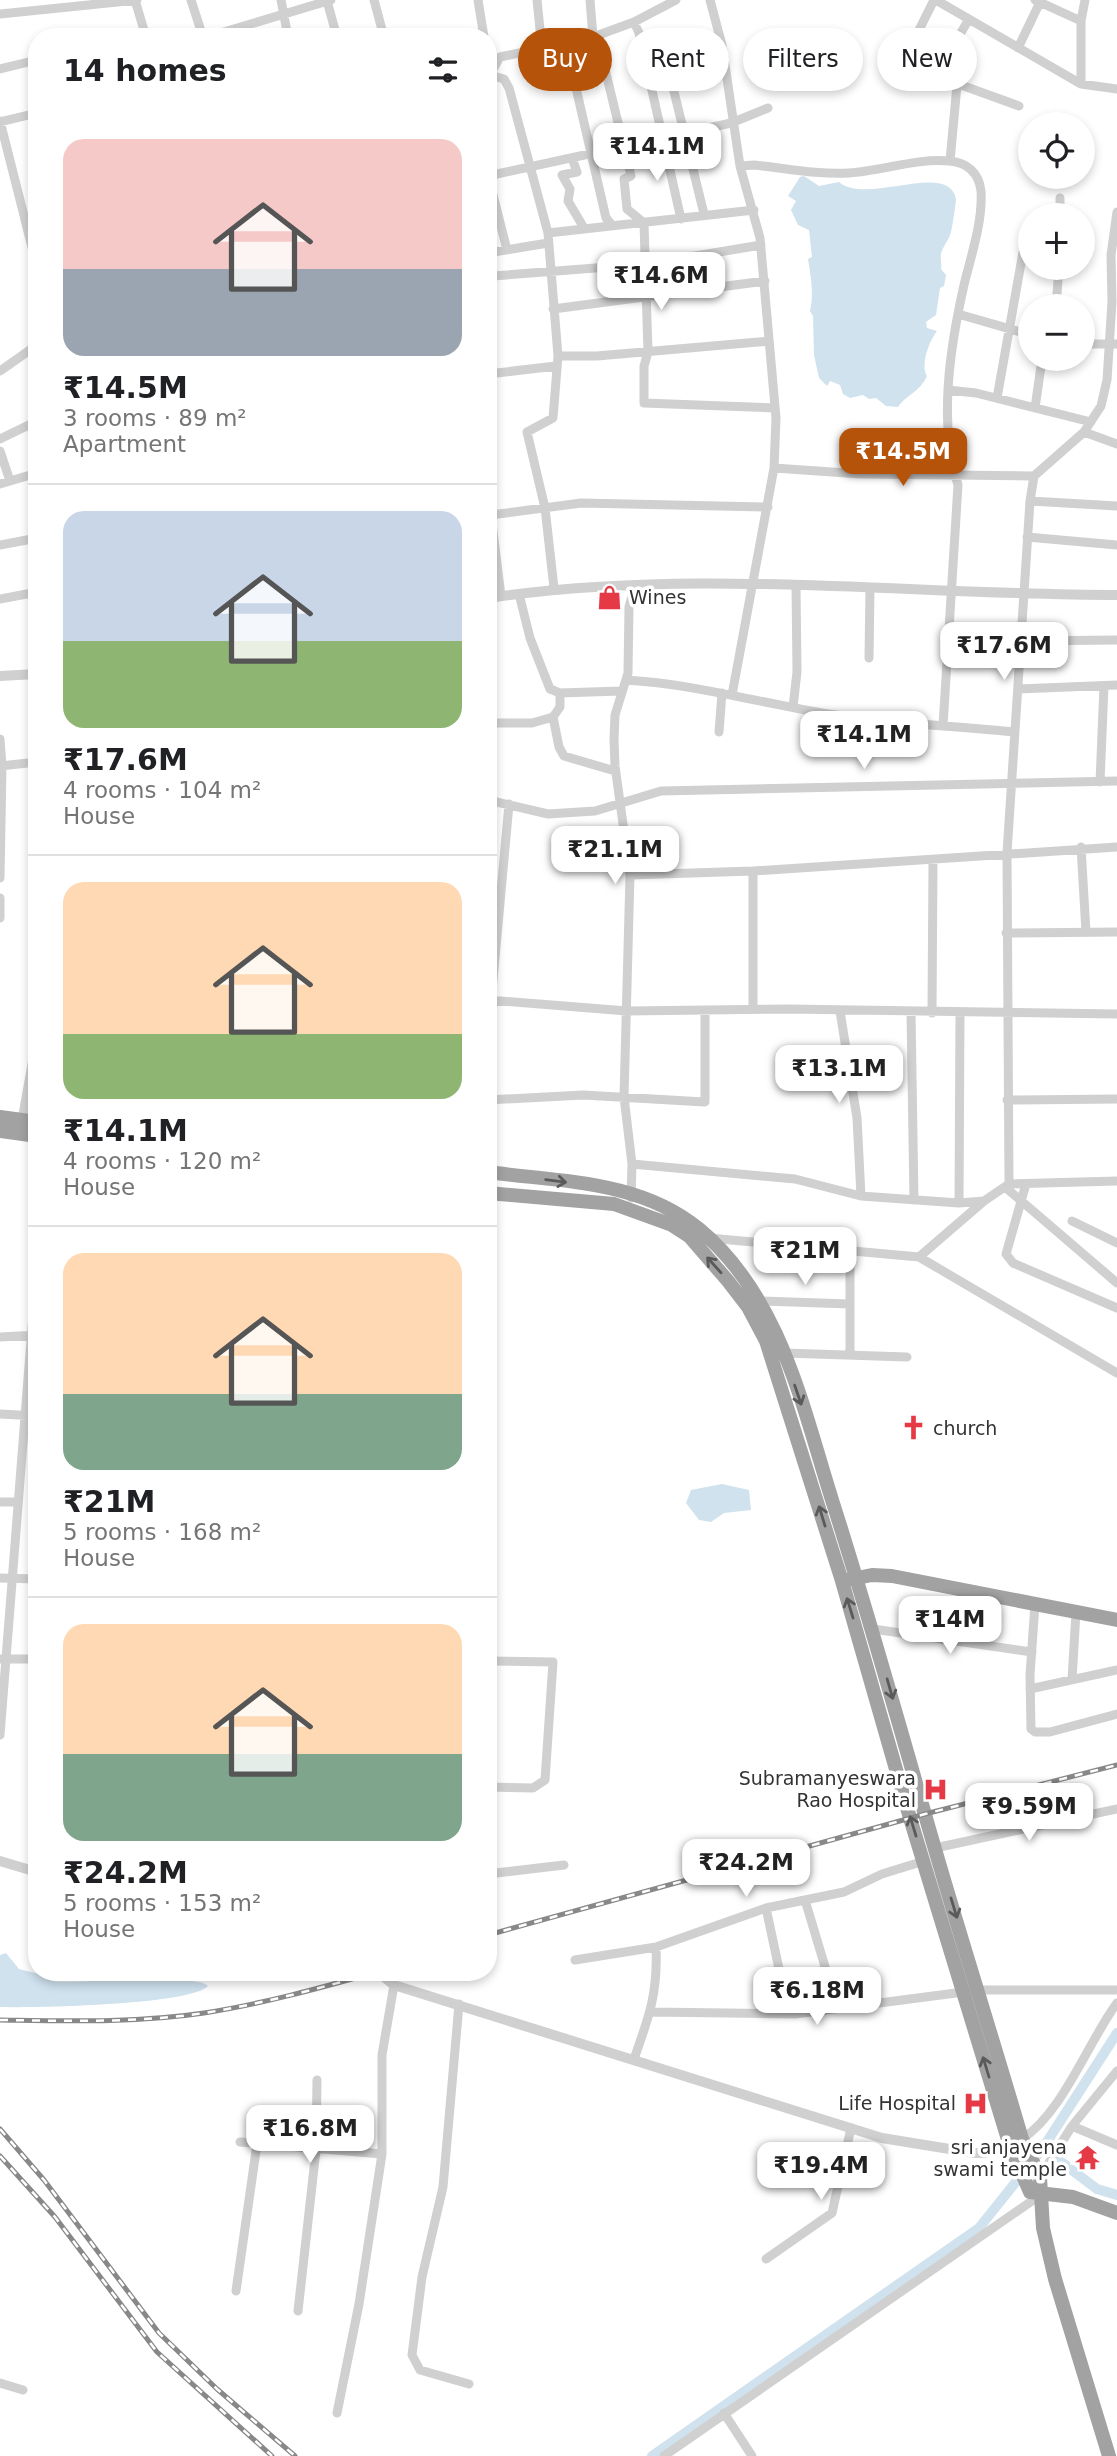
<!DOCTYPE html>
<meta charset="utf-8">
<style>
:root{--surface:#fff;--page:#f2f2f2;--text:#202124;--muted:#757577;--line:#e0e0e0;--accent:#b45309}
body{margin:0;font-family:"DejaVu Sans",sans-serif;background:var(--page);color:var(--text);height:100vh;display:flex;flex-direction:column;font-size:26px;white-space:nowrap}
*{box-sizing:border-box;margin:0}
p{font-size:23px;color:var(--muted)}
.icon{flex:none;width:38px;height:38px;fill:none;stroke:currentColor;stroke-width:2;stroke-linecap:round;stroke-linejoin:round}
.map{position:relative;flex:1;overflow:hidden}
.side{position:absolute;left:28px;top:28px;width:469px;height:1953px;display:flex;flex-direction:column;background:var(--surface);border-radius:28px;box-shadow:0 4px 10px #0003}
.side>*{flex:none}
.banner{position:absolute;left:518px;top:28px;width:494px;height:63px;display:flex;gap:14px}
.buttons{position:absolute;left:1018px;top:112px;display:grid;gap:14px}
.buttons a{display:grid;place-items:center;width:77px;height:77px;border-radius:50%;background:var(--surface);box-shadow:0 4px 10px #0003;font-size:35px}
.price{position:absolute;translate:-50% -60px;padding:0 16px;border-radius:14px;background:#fff;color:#222;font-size:23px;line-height:46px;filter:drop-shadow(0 2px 4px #0008)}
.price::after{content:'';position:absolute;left:50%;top:42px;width:21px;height:16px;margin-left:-10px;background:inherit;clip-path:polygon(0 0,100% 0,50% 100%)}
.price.current{background:var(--accent);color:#fff}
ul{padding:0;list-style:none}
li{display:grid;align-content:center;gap:14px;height:371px;padding:0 35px}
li+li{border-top:2px solid var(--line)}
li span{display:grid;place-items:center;height:217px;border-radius:21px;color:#555}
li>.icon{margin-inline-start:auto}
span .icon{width:126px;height:126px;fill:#fffc;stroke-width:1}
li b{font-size:30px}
h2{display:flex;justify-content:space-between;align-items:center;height:84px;padding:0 35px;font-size:30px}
.pill{padding:0 24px;border-radius:32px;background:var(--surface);box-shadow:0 4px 10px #0003;font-size:24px;line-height:63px}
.pill.current{background:var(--accent);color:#fff}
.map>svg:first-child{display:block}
</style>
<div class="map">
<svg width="1117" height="2456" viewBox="0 0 1117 2456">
<rect width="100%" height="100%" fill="#fff"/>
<!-- water -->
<path fill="#cfe2ee" d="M804,176L819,186L839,182C867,206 948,160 956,199C956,202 952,232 950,235C948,241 942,248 941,254C940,259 942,263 941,269L946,275L944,286L940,288L936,315L926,322L927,328L937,331C929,341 920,366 927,376C919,393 907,394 898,407L886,406L876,398L869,399L863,395L850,398L843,394L840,385L830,381L827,386L819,378L814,355L813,316L810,311C814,294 811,277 808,259L812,257L809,230L798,225L791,210L796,201L788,196L800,177Z
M722,1484L749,1490L751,1510L724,1513L711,1522L699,1520L686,1503L691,1490Z
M6,1953L19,1969L39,1974L52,1981C78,1984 197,1973 208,1986C191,2005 31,2008 0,2007V1955Z"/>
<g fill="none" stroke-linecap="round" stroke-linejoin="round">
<!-- canal -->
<path stroke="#cfe2ee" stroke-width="10" d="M1048,2152L1097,2189L1117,2195
M652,2456L979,2228L1043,2148L1117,2033"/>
<!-- minor -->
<path stroke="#d0d0d0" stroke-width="9" d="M135,0L146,37
M191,0L203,37
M281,0L288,37
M374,0L384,37
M478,0L484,37
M537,0L542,49
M590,0L593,37L604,65L631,176L624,179L627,209L644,223L648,352L644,366V403L775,408
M710,0L722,45L740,166L760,238L776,418L774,468L732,695
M936,0L1081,84L1117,89
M1035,0L1081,21
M327,1L337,37
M0,14L137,0
M969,19L939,70V77L1019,106
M634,22L639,33L681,219
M918,32L934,0
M125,37L144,32
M207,37L331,0
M1018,48L1041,0
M488,53L493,70
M667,63L704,214
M0,69L37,60
M490,75L504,79L509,88L548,233L558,356L553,418L527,432L545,508L554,588
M488,78L500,57L593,37L634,22L676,0
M1081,84V21L1085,0
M576,88L606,218L612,225
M0,121L37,267
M0,122L37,113
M572,158L577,172L562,175L570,189L568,201L584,228
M950,161L957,85
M740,166L754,165C784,168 818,175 849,173C882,171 916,158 949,161C967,162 979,173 981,191C983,221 971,256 964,285C950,347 938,424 958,485L943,726
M488,175L507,250
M488,176L731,123L768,108
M1060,198V215
M548,233L754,210
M488,253L548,243
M493,276L647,264L761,245
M1056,306L1059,268
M553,309L765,281
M958,314L1031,335
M1083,344H1117
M558,356H597L769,341
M0,371L37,345
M488,374L556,366
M948,390L976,393L1091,422
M997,398L1023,252
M1035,408L1042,359
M1084,432L1117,444
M0,439L37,421
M0,451L10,481
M774,468L861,474L1034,476
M0,484L37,473
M1030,501L1117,506
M488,505L491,515L581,503L768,507
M491,515L501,596
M1027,537L1117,545
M0,545L37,538
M519,594L530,638L550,689L560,693L621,691
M0,599L37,592
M1020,641L1117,640
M869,658L870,588
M626,680C695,684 760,703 828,714C890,723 952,726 1015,732
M1018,689L1117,685
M793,707L797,672L796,586
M553,717L559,747L564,756L615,771
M488,723H532L553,717L560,707V693
M719,732L722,693
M0,739L2,766L0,878
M0,766L37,762
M1100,782L1104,686
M488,800L548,814L595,811L661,791L1117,781
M1081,847L1086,932
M630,875L753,871L1117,847
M0,898V918
M1006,933L1117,932
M37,962V970
M488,1000L627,1011L791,1009L1117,1014
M753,1009V871
M840,1011L857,1118L861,1196
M911,1012L914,1200
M932,1013L933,860
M488,1035L509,804
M488,1100L583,1095L705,1102V1011
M1007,1100L1117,1099
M22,1120L37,1036
M632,1164L795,1179L861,1196L959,1203L984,1201
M1009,1184L1007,853L1030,501L1034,476L1084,432L1101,406L1107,380L1112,302L1111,255L1117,212
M1026,1184L1006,1254L1013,1263L1117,1308
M1005,1187L1117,1283
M631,1198L632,1164L624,1097L630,875L615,766L614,739L615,715L628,673L629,607L635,585
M959,1203L960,1013
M1072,1221L1117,1243
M709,1238L919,1257L984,1201L1009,1184L1117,1181
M919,1257L1117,1373
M759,1301L850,1304
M0,1337L37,1335
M784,1353L907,1357
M850,1355V1251
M0,1414L37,1416
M0,1502H16
M0,1578L37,1579
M1035,1604L1030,1675L1031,1729L1035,1732H1050L1117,1714
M873,1629L1032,1652
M0,1659H37
M488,1661L553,1662L545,1780L533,1788L488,1787
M1072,1680L1076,1612
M1030,1689L1117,1670
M0,1735L37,1264
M935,1848L1117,1809
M488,1874L564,1865
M805,1900L826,1970
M766,1908L779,1969
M575,1960L656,1947L766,1908L844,1892L882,1874L924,1861
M459,2004L443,2187L422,2277L412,2355L420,2370L469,2384
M651,2012L795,2014L979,1990H1117
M634,2059C649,2017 658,1993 656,1947
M1072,2126L1117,2145
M1022,2139C1063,2112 1087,2044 1117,2003
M240,2142L382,2154
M1040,2177L1072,2126L1117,2071
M766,2259L832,2213L851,2128
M236,2291L257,2144
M298,2311L316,2150L317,2080
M0,2383L23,2390
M337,2413L359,2304L382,2154V2055L394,1985
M724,2413L752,2456
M664,2456L1039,2196"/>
<!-- tertiary -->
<path stroke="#d0d0d0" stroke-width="10" d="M488,598C696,567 908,595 1117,595
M0,676L37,674
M0,1861L37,1872
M378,1972L394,1985L882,2138L974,2153H985L1010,2146"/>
<!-- trunk -->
<path stroke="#a2a2a2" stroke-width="14" d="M0,1117L37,1122
M0,1131L37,1136
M488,1172C561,1182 640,1180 699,1229C780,1296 802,1405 832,1500C865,1603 894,1707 924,1811C955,1921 990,2029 1022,2139L1040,2177L1043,2228L1055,2279L1109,2456
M488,1193L614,1204L672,1225L689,1236L728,1281L748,1307L766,1341L842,1581
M1117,1620L892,1576L872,1575L842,1581L910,1818L1010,2146L1030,2192L1073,2197L1117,2213"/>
<defs>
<path id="rail" d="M488,1935L925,1814L1117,1765
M0,2020C68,2021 137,2023 204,2013C262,2004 320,1988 377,1972
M0,2129L44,2180L159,2333L217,2389L295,2456
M0,2156L55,2217L157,2352L272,2456"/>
</defs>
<!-- rail casing -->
<use href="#rail" stroke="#888" stroke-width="5"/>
<!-- rail -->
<use href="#rail" stroke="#fff" stroke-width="2.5" stroke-dasharray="8" stroke-linecap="butt"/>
</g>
<!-- one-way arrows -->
<defs><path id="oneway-shaft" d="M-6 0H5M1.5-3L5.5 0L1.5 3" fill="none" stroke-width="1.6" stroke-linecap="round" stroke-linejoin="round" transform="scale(1.75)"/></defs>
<g stroke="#5a5a5a">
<use href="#oneway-shaft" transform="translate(556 1181) rotate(8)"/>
<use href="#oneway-shaft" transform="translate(714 1265) rotate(-132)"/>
<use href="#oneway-shaft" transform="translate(798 1395) rotate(71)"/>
<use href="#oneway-shaft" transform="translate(822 1516) rotate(-107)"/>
<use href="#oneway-shaft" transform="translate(850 1608) rotate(-107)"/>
<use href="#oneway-shaft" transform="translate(890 1689) rotate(74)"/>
<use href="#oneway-shaft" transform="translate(913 1826) rotate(-107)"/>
<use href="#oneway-shaft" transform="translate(954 1908) rotate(73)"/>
<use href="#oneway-shaft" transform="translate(986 2067) rotate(-107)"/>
</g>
<!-- icons -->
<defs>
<symbol id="shop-bare" viewBox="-9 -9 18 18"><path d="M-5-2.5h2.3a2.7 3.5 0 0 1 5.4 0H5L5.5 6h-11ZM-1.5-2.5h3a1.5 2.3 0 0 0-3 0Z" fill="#e63946" stroke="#fff" stroke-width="2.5" paint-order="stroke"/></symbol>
<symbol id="church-bare" viewBox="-9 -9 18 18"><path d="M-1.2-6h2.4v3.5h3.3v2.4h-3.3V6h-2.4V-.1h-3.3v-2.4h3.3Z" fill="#e63946" stroke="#fff" stroke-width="2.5" paint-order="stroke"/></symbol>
<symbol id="hospital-bare" viewBox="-9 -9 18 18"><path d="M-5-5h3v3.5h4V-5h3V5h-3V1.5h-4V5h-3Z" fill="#e63946" stroke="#fff" stroke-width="2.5" paint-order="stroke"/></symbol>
<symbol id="temple-bare" viewBox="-9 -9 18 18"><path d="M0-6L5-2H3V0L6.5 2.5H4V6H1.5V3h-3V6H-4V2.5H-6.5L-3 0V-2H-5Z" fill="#e63946" stroke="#fff" stroke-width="2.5" paint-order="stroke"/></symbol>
</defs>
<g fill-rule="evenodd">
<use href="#shop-bare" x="592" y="580" width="35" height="35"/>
<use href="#church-bare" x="896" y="1410" width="35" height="35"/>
<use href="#hospital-bare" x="918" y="1772" width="35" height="35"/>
<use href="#hospital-bare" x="958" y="2086" width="35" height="35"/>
<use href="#temple-bare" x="1070" y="2140" width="35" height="35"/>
</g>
<g text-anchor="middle" stroke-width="7" stroke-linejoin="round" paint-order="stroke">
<!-- poi labels -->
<g font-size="19" fill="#333" stroke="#fff" text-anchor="end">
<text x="629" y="604" text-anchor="start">Wines</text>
<text x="933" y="1435" text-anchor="start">church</text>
<text x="916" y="1785">Subramanyeswara<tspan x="916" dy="22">Rao Hospital</tspan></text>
<text x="956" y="2110">Life Hospital</text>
<text x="1067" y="2154">sri anjayena<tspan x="1067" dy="22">swami temple</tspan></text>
</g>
</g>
</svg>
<div class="buttons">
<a><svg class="icon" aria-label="locate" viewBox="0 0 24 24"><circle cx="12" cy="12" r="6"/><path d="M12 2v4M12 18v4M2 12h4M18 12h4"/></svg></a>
<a>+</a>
<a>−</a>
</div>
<b class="price" style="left:657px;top:183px">₹14.1M</b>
<b class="price" style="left:661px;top:312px">₹14.6M</b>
<b class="price current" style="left:903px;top:488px">₹14.5M</b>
<b class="price" style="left:1004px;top:682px">₹17.6M</b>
<b class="price" style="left:864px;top:771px">₹14.1M</b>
<b class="price" style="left:615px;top:886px">₹21.1M</b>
<b class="price" style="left:839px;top:1105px">₹13.1M</b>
<b class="price" style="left:805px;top:1287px">₹21M</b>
<b class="price" style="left:950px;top:1656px">₹14M</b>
<b class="price" style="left:1029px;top:1843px">₹9.59M</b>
<b class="price" style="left:746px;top:1899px">₹24.2M</b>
<b class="price" style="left:817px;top:2027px">₹6.18M</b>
<b class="price" style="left:310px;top:2165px">₹16.8M</b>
<b class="price" style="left:821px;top:2202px">₹19.4M</b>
<div class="banner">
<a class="pill current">Buy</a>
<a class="pill">Rent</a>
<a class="pill">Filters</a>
<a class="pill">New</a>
</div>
<section class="side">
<h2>14 homes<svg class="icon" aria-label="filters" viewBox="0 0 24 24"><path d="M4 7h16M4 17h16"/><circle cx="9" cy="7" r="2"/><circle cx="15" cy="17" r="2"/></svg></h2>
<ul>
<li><span style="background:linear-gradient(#f6c9c9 60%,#9aa5b1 0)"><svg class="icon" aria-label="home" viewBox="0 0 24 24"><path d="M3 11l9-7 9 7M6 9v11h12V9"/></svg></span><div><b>₹14.5M</b><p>3 rooms · 89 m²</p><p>Apartment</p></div></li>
<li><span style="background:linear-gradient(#c9d6e8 60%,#8fb573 0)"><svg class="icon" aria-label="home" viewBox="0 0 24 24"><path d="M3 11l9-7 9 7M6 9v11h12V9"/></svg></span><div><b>₹17.6M</b><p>4 rooms · 104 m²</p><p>House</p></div></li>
<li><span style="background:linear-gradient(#ffd9b3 70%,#8fb573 0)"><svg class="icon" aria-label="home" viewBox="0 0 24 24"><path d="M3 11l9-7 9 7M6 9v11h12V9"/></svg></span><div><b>₹14.1M</b><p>4 rooms · 120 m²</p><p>House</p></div></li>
<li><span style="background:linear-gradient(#ffd9b3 65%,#7fa58c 0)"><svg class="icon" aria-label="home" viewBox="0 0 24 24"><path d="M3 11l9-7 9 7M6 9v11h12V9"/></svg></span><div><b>₹21M</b><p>5 rooms · 168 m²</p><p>House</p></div></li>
<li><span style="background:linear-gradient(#ffd9b3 60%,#7fa58c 0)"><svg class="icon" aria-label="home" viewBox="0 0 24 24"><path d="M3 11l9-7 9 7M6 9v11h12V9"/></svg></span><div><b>₹24.2M</b><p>5 rooms · 153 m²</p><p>House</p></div></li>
</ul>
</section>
</div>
